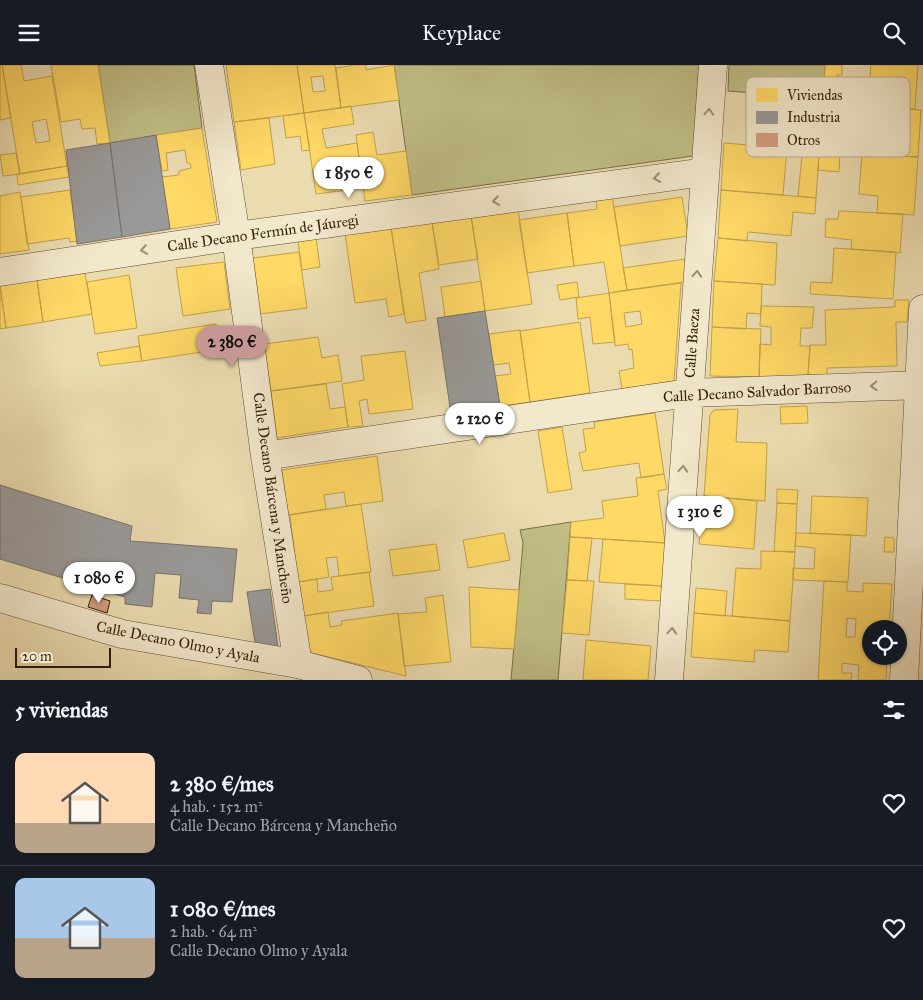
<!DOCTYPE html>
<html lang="es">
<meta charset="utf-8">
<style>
:root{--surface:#171b24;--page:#20242c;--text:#f1f3f6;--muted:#9ea1a6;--line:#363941;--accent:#c59692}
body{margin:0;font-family:"IM FELL Great Primer",serif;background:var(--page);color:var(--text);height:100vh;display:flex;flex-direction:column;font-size:19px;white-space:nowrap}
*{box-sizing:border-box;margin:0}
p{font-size:16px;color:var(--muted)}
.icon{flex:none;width:28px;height:28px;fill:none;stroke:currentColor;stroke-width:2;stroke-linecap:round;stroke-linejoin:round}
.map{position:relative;height:615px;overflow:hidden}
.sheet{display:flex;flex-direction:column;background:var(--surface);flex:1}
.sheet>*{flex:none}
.buttons{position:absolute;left:862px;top:555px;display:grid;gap:10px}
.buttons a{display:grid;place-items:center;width:45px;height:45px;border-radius:50%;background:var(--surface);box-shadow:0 1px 4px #0004;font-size:25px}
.scale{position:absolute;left:15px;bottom:12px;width:96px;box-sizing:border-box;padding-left:5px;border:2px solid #331e0a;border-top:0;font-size:14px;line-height:18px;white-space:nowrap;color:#331e0a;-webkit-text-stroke:4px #f2e8cc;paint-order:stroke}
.price{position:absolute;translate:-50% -42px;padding:0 11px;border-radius:18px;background:#fff;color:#222;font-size:16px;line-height:32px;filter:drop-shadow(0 1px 2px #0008)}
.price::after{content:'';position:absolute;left:50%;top:30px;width:15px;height:11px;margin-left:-8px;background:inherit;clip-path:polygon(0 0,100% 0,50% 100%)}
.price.active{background:var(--accent);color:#111}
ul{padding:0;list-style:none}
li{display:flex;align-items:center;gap:15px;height:125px;padding:0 15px}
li+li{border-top:1px solid var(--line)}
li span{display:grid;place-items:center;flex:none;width:140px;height:100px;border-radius:10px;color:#555}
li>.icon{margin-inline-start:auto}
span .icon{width:60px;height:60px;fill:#fffc;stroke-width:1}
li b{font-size:21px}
h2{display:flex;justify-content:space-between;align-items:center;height:60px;padding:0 15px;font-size:21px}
header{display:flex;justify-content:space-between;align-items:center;height:65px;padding:0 15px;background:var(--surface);font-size:22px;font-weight:600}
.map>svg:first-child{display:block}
</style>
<header><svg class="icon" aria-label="menu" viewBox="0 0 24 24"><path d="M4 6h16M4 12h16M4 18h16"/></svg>Keyplace<svg class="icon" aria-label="search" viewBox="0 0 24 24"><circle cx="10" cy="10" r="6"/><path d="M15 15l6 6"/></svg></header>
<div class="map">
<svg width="923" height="615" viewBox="0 0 923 615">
<rect width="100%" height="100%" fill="#ebdcb0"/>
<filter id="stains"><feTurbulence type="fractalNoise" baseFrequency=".004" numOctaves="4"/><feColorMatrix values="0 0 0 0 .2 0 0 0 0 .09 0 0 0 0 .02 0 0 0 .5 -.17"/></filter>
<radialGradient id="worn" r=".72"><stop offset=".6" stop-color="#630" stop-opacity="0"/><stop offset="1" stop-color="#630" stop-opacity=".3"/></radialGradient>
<!-- green -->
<path fill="#c0be86" stroke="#7a6e48" d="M98,0H194L202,63L110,78Z
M394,0H699L693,91L412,130Z
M729,0H825L823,33L728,26Z
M571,457L558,615H511L523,478L520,465Z"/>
<!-- homes -->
<path fill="#ffd966" stroke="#c2a14a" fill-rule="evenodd" d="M0,0H2L11,53L0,55Z
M2,0H21L24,16L52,11L67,101L20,109ZM46,54L50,76L36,78L32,57Z
M51,0H98L110,78L97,79L95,63L82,64L80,54L61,57Z
M226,0H297L304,48L234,57Z
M297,0H335L341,43L304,48ZM323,11L325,26L313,27L311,12Z
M354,0H366V5L394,0L399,35L341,43L336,3Z
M825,0H842V10H837L836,23L824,22Z
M871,0H918L915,44L868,42Z
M811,33H823L816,133L798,131L802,90H808Z
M351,41L354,59L322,64L326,83L357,78L363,123L316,129L304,48Z
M868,42L921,45L918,92L864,89Z
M304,48L310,85L302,86L300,71L286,73L283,51Z
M269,53L275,99L241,105L234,57Z
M202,63L217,157L170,164L162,112L179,110V106L191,103L190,98H187L185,85L166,88L168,105L162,106L156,70Z
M373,67L377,90L406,86L412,130L365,136L356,70Z
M724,78L787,83L783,130L721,125Z
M819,86L840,88L839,107L818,105Z
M16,88L20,109L3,111L0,90Z
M862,89L918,92L914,150L877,148L878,131L859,129Z
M67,101L69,112L18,120L17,109Z
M70,125L77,176L70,177L69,173L27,179L21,132Z
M721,125L816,133L815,149L793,147L791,171L748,167L747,176L718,173Z
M20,127L29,185L0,189V131Z
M612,131L627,225L609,228L604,197L574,201L567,148L597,144L596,133Z
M682,132L688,171L620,181L614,142Z
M518,144L532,239L485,246L471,151Z
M839,146L903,149L900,188L851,184L852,175L825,172L826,154H838Z
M567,148L574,201L527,208L519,155Z
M471,151L478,194L439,200L432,157Z
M432,157L439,204L419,208L426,255L406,258L391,163Z
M391,163L404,249L389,252L386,234L355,238L345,169Z
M316,173L320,202L302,205L298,176Z
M718,173L777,178L775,220L714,216Z
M834,183L896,187L893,234L810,229L811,217L832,218Z
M299,187L307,243L260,249L253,193Z
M686,194L685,217L627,225L623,203Z
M224,197L230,244L183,251L176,203Z
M85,208L92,249L43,257L37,215Z
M129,210L137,263L95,269L87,217Z
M37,215L43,257L6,263L0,220Z
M481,216L485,246L445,252L441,222Z
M714,216L762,219L761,249L747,248L746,264L712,262Z
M577,217L579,232L560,235L557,220Z
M681,218L674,316L622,324L619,306L634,303L632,284L629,285L628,279L615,281L609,228ZM640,246L642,259L626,262L624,248Z
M0,220L6,263L0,264Z
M609,228L615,277L593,279L590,252L578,254L576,233Z
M895,235H909L907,257H896L897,301L827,303V311H808L810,280H826L825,245L895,242Z
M761,241L814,242L812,263H801L800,281H810L808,311L759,312L760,279L771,280V262L760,261Z
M580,257L590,328L530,337L520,266Z
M216,259V266L233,263L236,282L142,296L138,271Z
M712,262L761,264L759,312L710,311Z
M520,265L530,337L500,341L495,311L511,309L509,298L493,300L489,269Z
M318,272L322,293L338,290L342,316L271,326L264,279Z
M139,281L142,296L100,301L97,288Z
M405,286L413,344L369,349L367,334L359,336L363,361L348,362L342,319L364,315L361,291Z
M326,319L330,344L345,342L348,362L277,373L271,326Z
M807,341L808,358L781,359L780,342Z
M738,344L736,377L767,378L765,436L704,431L710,350L714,345Z
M655,348L664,409L641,413L639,398L583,406L579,388L586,386L583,364L595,363L594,357Z
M562,362L572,424L548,428L538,366Z
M377,391L383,436L346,441L344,427L324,430L326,444L288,450L282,405Z
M664,409L667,424L658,426L665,478L570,472L571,457L604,453L602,436L638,431L636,413Z
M777,424L798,425L797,439L777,438Z
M704,431L757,436L754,484L699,479Z
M812,431L868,433L866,471L810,468Z
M777,438L797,439L795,487L774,486Z
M361,439L371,507L339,511L337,492L326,493L329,512L298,517L290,450Z
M504,468L510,495L468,503L463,475Z
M796,468L851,470L848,517L793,515V503L814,504L815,483L795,481Z
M570,472L592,473L587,516L567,515Z
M885,472L894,473V487H884Z
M603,474L666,478L662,521L599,517Z
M436,479L440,505L393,511L389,485Z
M761,486L795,487L790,556L732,551L736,503L761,504Z
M369,507L374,541L303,551L298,517L317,514L318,527L333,525L331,512Z
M567,515L594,516L589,570L562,568Z
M824,516L847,517V526L863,527V518L892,519L889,564H871V591H887L886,615H858L859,600L842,598V608H852L851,615H818ZM847,553L856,554L855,572H846Z
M625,519L662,521V536L625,534Z
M469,522L519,525L514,584L471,582Z
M696,523L727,526L725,551L694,548Z
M443,530L451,597L404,601L398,549L427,547L425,533Z
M328,547L330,562L342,560L341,556L398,548L406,611L308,587L303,551Z
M694,548L790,556L788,587L755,585L754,597L691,592Z
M586,575L651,581L648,615H583Z"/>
<!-- industry -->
<path fill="#999" stroke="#7a746e" d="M156,70L170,164L122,172L110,78Z
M110,78L122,172L77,179L66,85Z
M485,246L500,341L451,349L437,253Z
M0,420L132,461L130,476L237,484L232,537L212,536L211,549L197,548L199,535L179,533L181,510L155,508L152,542L125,539V532L0,494Z
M270,524L278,582L255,578L247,527Z"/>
<!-- building -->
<path fill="#d49d7f" stroke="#331e0a" d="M92,530L110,536L107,548L88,542Z"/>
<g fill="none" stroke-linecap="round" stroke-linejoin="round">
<defs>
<path id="minor" d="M209,0L236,171L265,391L298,599
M0,207L236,171L705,107
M265,391L688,328L923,320
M669,615L713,0
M904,615L923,244"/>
<path id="tertiary" d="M0,533L122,569L298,599L358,615"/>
</defs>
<!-- minor casing -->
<use href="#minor" stroke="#614e34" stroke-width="29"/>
<!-- tertiary casing -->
<use href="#tertiary" stroke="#614e34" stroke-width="29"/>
<!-- minor -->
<use href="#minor" stroke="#f2e8cc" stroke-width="28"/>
<!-- tertiary -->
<use href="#tertiary" stroke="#f2e8cc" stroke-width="28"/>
</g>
<!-- one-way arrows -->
<defs><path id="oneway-chevron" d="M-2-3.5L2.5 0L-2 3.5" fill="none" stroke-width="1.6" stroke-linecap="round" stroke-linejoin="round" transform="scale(1.25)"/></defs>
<g stroke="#9c8d75">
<use href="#oneway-chevron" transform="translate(709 47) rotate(-86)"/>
<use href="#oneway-chevron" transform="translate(657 113) rotate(172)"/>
<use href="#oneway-chevron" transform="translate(496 136) rotate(172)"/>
<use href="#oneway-chevron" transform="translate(144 185) rotate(171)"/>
<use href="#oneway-chevron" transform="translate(697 209) rotate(-86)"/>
<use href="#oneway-chevron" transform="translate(874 321) rotate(178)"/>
<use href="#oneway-chevron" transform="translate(683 404) rotate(-86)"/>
<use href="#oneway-chevron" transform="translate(672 566) rotate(-86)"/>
</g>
<g text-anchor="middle" stroke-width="5" stroke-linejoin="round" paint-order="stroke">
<!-- street labels -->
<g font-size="15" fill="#331e0a" stroke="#f2e8cc">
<text transform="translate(263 168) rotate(-8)" y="5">Calle Decano Fermín de Jáuregi</text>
<text transform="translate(692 278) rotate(-86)" y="5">Calle Baeza</text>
<text transform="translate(757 327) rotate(-3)" y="5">Calle Decano Salvador Barroso</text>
<text transform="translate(273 433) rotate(82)" y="5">Calle Decano Bárcena y Mancheño</text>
<text transform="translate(178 577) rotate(11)" y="5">Calle Decano Olmo y Ayala</text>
</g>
</g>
<!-- legend -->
<rect x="746" y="12" width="164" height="80" rx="8" fill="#f2e8cc" stroke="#b9ab92" stroke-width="1"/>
<rect x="756" y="23" width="22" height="14" fill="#ffd966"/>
<rect x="756" y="46" width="22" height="13" fill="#999"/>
<rect x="756" y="68" width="22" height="14" fill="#d49d7f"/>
<g font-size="14" fill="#331e0a">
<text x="787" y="35">Viviendas</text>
<text x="787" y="57">Industria</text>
<text x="787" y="80">Otros</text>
</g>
<rect width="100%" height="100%" filter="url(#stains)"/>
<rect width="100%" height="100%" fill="url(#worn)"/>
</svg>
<div class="buttons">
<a><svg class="icon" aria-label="locate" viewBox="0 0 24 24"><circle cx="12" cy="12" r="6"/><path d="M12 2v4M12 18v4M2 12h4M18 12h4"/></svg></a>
</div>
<div class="scale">20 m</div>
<b class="price" style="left:349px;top:134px">1 850 €</b>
<b class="price active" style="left:232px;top:303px">2 380 €</b>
<b class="price" style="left:480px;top:380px">2 120 €</b>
<b class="price" style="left:700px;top:473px">1 310 €</b>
<b class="price" style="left:99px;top:539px">1 080 €</b>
</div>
<section class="sheet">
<h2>5 viviendas<svg class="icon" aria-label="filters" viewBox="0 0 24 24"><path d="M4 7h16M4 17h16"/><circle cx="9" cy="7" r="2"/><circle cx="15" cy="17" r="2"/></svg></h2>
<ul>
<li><span style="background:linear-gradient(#ffd9b3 70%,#b9a48a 0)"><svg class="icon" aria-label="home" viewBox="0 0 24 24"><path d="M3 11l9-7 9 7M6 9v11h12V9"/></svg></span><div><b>2 380 €/mes</b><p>4 hab. · 152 m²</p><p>Calle Decano Bárcena y Mancheño</p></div><svg class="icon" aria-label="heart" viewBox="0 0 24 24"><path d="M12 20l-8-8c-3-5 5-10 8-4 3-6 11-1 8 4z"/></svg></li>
<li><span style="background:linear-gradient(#a9c7e8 60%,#b9a48a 0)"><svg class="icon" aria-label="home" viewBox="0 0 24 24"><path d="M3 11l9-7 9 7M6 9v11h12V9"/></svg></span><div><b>1 080 €/mes</b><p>2 hab. · 64 m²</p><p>Calle Decano Olmo y Ayala</p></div><svg class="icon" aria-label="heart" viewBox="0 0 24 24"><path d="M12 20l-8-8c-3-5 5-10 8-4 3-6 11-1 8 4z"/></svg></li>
</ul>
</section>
